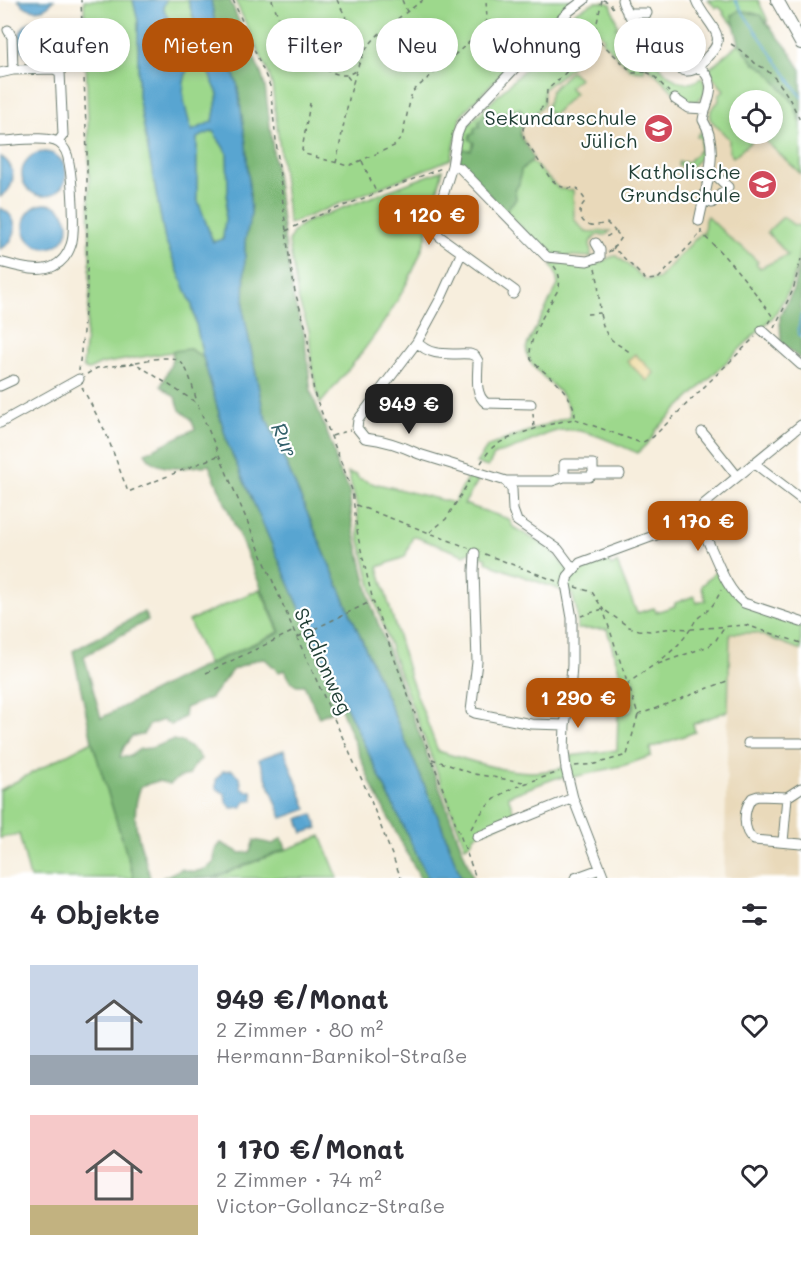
<!DOCTYPE html>
<html lang="de">
<meta charset="utf-8">
<style>
:root{--surface:#fff;--page:#f2f2f3;--text:#2b2b33;--muted:#7c7c81;--accent:#b45309}
body{margin:0;font-family:Mali,sans-serif;background:var(--page);color:var(--text);height:100vh;display:flex;flex-direction:column;font-size:22px;white-space:nowrap}
*{box-sizing:border-box;margin:0}
p{font-size:20px;color:var(--muted)}
.icon{flex:none;width:33px;height:33px;fill:none;stroke:currentColor;stroke-width:2;stroke-linecap:round;stroke-linejoin:round}
.map{position:relative;height:878px;overflow:hidden}
.drawer{display:flex;flex-direction:column;background:var(--surface);flex:1}
.drawer>*{flex:none}
.guide{position:absolute;left:18px;top:18px;width:765px;height:54px;display:flex;gap:12px}
.controls{position:absolute;left:729px;top:90px;display:grid;gap:12px}
.controls a{display:grid;place-items:center;width:54px;height:54px;border-radius:50%;background:var(--surface);box-shadow:0 3px 9px #0003;font-size:30px}
.price{position:absolute;translate:-50% -51px;padding:0 14px;border-radius:12px;background:var(--accent);color:#fff;font-size:20px;line-height:39px;filter:drop-shadow(0 2px 3px #0008)}
.price::after{content:'';position:absolute;left:50%;top:36px;width:18px;height:14px;margin-left:-9px;background:inherit;clip-path:polygon(0 0,100% 0,50% 100%)}
.price.active{background:#222;color:#fff}
ul{padding:0;list-style:none}
li{display:flex;align-items:center;gap:18px;height:150px;padding:0 30px}
li span{display:grid;place-items:center;flex:none;width:168px;height:120px;border-radius:0px;color:#555}
li>.icon{margin-inline-start:auto}
span .icon{width:72px;height:72px;fill:#fffc;stroke-width:1}
li b{font-size:26px}
h2{display:flex;justify-content:space-between;align-items:center;height:72px;padding:0 30px;font-size:26px}
.pill{padding:0 21px;border-radius:27px;background:var(--surface);box-shadow:0 3px 9px #0003;font-size:21px;line-height:54px}
.pill.active{background:var(--accent);color:#fff}
.map>svg:first-child{display:block}
</style>
<div class="map">
<svg width="801" height="878" viewBox="0 0 801 878">
<rect width="100%" height="100%" fill="#fff"/>
<filter id="ink" filterUnits="userSpaceOnUse"><feTurbulence type="fractalNoise" baseFrequency=".0167" numOctaves="2"/><feDisplacementMap in="SourceGraphic" scale="12" xChannelSelector="R" yChannelSelector="G"/><feConvolveMatrix kernelMatrix="1 2 1 2 8 2 1 2 1" color-interpolation-filters="sRGB"/></filter>
<filter id="wash" filterUnits="userSpaceOnUse"><feTurbulence type="fractalNoise" baseFrequency=".008" numOctaves="4" result="noise"/><feDisplacementMap in="SourceGraphic" scale="24" xChannelSelector="R" yChannelSelector="G"/><feGaussianBlur stdDeviation="1.35" result="paint"/><feColorMatrix in="noise" values="0 0 0 0 0 0 0 0 0 0 0 0 0 0 0 0 0 1.4 0 .05"/><feComposite in="paint" operator="in"/></filter>
<g filter="url(#wash)">
<rect width="100%" height="100%" fill="#f7eedd"/>
<!-- built -->
<path fill="#e9d9ba" fill-rule="evenodd" d="M600,1L611,4L618,26L674,81L684,84L696,82L701,78L739,43L785,96L801,133V251L796,274L785,300L774,315L604,422L558,311L562,265L542,249L461,158L462,143L471,122L549,45L571,15L588,4ZM740,100H772V134H740Z
M730,633H756L801,650V878H724Z"/>
<!-- green -->
<path fill="#9dd88c" stroke="#5e8a60" stroke-width="1.5" fill-rule="evenodd" d="M84,0H133L138,21V96L165,240L192,305L203,357L189,349L101,364L89,370L85,369L83,366L90,292L89,152Z
M166,0H188L195,23L182,29L170,23L163,7Z
M235,0H570L547,27L462,114L451,159L289,224L272,85L269,74Z
M708,0H758L768,21L766,23C755,8 748,13 732,16L735,26L723,14L724,12L719,7L716,8Z
M595,2H605L611,4L618,26L616,28L622,33L624,31L643,51L641,53L647,59L644,71L631,70L603,42L604,38L594,28L581,39C581,69 562,72 544,89V104L520,129L525,117L517,110L495,118L491,119L490,116L480,126L471,150L459,149L464,131L471,122L549,45L576,11Z
M739,43L754,63L765,69L793,102L801,123V174L759,135L733,157L729,152V139L710,119L711,110L719,101V95L724,90L713,77L710,68ZM740,100H772V134H740Z
M194,54L203,60L218,94L213,122L191,131C183,97 177,87 194,54Z
M650,57C665,71 680,93 701,78L704,80L705,93L697,101H682L652,70H649Z
M571,71L579,78L569,87L575,93L553,115L545,109L548,104L551,91Z
M213,131L227,153L228,189L223,239L213,242L197,198V137Z
M700,132L707,138L708,151L691,167L679,166V162H688L700,150L701,139L697,136Z
M532,162L559,189L573,190L574,219L585,232L610,231L606,235H597L590,242L591,257L555,255L543,249L505,211L516,199L515,190L519,184L521,170Z
M443,170L432,211L427,210L425,216L430,217C428,223 428,230 427,235C406,301 363,353 320,404L312,370L309,331L298,299L289,243C291,230 300,225 311,220Z
M707,216L737,245H740L758,262L756,264L760,268L788,255L767,232L783,217L794,225L801,226C801,262 794,287 773,317L656,430L653,437L638,453C612,443 581,423 553,432C533,438 516,451 495,454L488,467L476,463L488,446L570,416C569,385 521,372 527,345L558,285L556,274L551,265C564,259 580,266 595,264C603,263 608,256 617,256L646,280L658,279L701,233L704,235L705,220Z
M348,473L357,475L358,478L377,485L378,484L454,503L469,475L479,479L464,504L509,519L513,527L549,548L556,555L563,565L578,572L608,560L611,566L617,563L637,613L654,608L656,612L675,606V603L694,596L697,603L706,600L701,586L717,570L722,580L759,612L801,626V650L756,633H730L728,711L693,724L695,732L650,748L651,756L625,765L574,777L556,778L508,796L516,818L475,835L471,842L465,846L395,661L374,598L359,537L357,507ZM413,536L464,555L472,551L487,558L486,561L494,566L572,594L577,611V629H607L620,674L633,706L630,712L618,713L617,750L570,756L571,765C526,782 482,764 438,751L410,677L378,567L405,557Z
M260,589L279,632L208,664L189,621Z
M92,741L134,878H30L19,834L0,838V790Z
M321,836L338,878H213Z"/>
<!-- forest -->
<path fill="#7eb878" stroke="#4e7a56" stroke-width="1.5" d="M211,0H230L262,76L265,87L284,236L294,301L304,332L311,392L334,451L337,467L349,490L352,522L372,607L473,878H461L441,824L263,410L244,314L245,241L251,213L246,144L237,83L216,30Z
M739,10L760,15L788,49L801,70V123L793,102L765,69L754,63L739,43L732,16Z
M520,108L525,117C513,145 528,136 533,159L521,170L519,184L515,190L516,199L505,211L459,163V149L471,150L474,143L469,139L470,135L474,133V128L480,126L478,123L487,111L491,113V118H495L498,113L503,115L510,109L517,110Z
M801,259V360L781,342L780,316L793,290Z
M190,349L203,357L228,445L306,622L428,878H420L372,786L340,707L319,717L304,685H296L290,680L285,670L279,672L265,659L255,660L232,670L211,698L185,708L184,717L171,725L163,720L149,725L143,735L132,736L124,747L120,757H128L140,749L151,748L173,740L182,742L196,752L201,759L193,767L189,775L180,777L170,784L158,781L141,786C127,823 142,842 150,878H134L92,741L73,651L144,612L148,620L84,656L101,718L183,676L280,632L209,465C189,467 157,475 145,453L195,429L191,419L180,410L176,398L161,386L171,364L173,351Z
M282,838L286,849L213,878H162L181,869L194,872L205,869L214,863L215,850L221,843L240,853L250,852L254,840L273,844Z"/>
<!-- sand -->
<path fill="#eeda9e" stroke="#868c69" stroke-width="1.5" d="M635,354L654,373L647,381L627,361Z"/>
<!-- water -->
<path fill="#59a5d1" stroke="#3c7182" stroke-width="1.5" fill-rule="evenodd" d="M18,0H54C44,13 29,13 18,0Z
M133,0H166L163,7L170,23L182,28L195,23L188,0H211L216,30L237,83L246,144L251,213L245,241L244,314L263,410L441,824L461,878H428L306,622L228,445L203,357L192,305L165,240L138,96V21ZM194,55L203,60L218,94L213,121L192,131C182,99 178,85 194,55ZM213,131L227,153L228,189L223,239L213,242L197,198V138Z
M19 40a20 20 0 1 1 40 0a20 20 0 1 1-40 0Z
M22 174a22 22 0 1 1 44 0a22 22 0 1 1-44 0Z
M0,156C17,166 17,187 0,197Z
M24 226a22 22 0 1 1 44 0a22 22 0 1 1-44 0Z
M0,208C20,216 20,241 0,249Z
M284,750L307,809L282,818L259,759Z
M232,770L240,778L242,789H245V791H252L253,800L246,801L242,807L232,808L226,802L225,794L216,788V780L223,771Z
M313,814L318,828L303,833L298,819Z"/>
<g fill="none" stroke-linecap="round" stroke-linejoin="round">
<!-- stream -->
<path stroke="#59a5d1" stroke-width="2" d="M735,0C756,34 780,63 801,97
M801,315L798,332L801,337"/>
</g>
</g>
<g filter="url(#ink)">
<g fill="none" stroke-linecap="round" stroke-linejoin="round">
<defs>
<path id="minor" d="M622,0C624,15 672,69 686,71C696,72 703,62 708,56C714,50 719,44 717,36C715,26 701,14 696,0
M627,13H647
M8,30L12,37L13,70
M699,66C720,87 707,96 703,120C721,149 705,189 699,221
M0,73L13,70L54,69L60,72L63,135L58,142
M675,99L688,108L705,109
M0,141C14,141 48,135 59,143C65,147 68,156 69,163C72,178 76,232 71,245C68,254 62,262 54,266C39,274 16,266 0,262
M452,166L460,168L547,257L587,261L600,257V250L596,243
M703,200L712,203L728,187L709,169
M461,254L441,298L417,342L358,420L357,428L365,438C384,440 402,446 419,454L506,481L512,489L513,510L517,521L558,549L573,569
M513,294L515,291L439,236L435,227V222L452,166L457,135L461,125L568,12L584,0
M762,330L801,365
M417,342C431,358 450,353 470,354L475,356L478,361C478,375 474,394 486,403L531,404
M0,386L13,380
M0,423L79,379
M702,432L737,476
M754,463L801,499
M564,477V464H593V474
M506,481H552L564,477H589L593,474H620
M690,526L704,504L801,425
M475,553L474,571L477,662L471,711L475,713L531,724L565,725
M748,743H801
M801,788L787,797L758,796L752,798C743,809 742,831 754,840L801,844
M477,837L573,798
M783,842L787,797
M575,878L600,869
M604,878L573,798L566,769L564,751L565,725L570,693L572,665V618L566,584L568,576L580,563L678,527C686,526 694,525 700,530C705,534 708,541 710,546C719,565 727,590 744,603L801,622"/>
<path id="major" d="M777,0L801,43"/>
</defs>
<!-- minor casing -->
<use href="#minor" stroke="#6b7b6f" stroke-width="11"/>
<!-- major casing -->
<use href="#major" stroke="#6b7b6f" stroke-width="14"/>
<!-- path -->
<path stroke="#6b7b6f" stroke-width="1.5" stroke-dasharray="4.5 4.5" stroke-linecap="butt" d="M233,0L270,86L288,249L295,292L307,332L314,393L352,490L358,537L373,601L476,878
M272,0C277,12 281,28 289,39C298,53 329,77 347,75C350,74 353,72 356,71
M337,0L359,43L366,47
M402,0L407,12
M602,0L594,36L633,73L646,72
M603,0L609,2L614,10
M594,36C582,58 565,74 547,90L546,103L523,128L524,139L550,178L559,186L566,188H577L586,201C577,208 578,223 591,225C596,226 602,224 607,223L615,231L608,236L604,237
M731,44C740,49 745,55 753,61C756,65 761,66 765,69C782,82 793,104 801,123
M688,54L693,59
M649,55L646,72L653,75L669,92
M347,76L353,84
M310,103L302,150L305,154L348,166L394,146L402,137L412,92L482,31L487,20L486,0
M362,161L376,192
M336,163C343,133 351,71 367,48C381,28 405,14 423,0
M701,230V233C730,260 750,285 773,317L769,323
M286,231L312,218L442,168
M613,249L621,237L616,232
M608,252L612,250L618,252L646,280L658,279L700,234
M554,266C560,274 560,279 559,288C550,305 523,344 532,361C549,377 575,393 575,418
M587,314L600,313L598,281L595,268
M600,314C606,341 611,339 631,353
M774,328L793,290L801,259
M136,362C184,353 184,356 197,402
M79,371L87,292V153L81,0
M87,374L97,368L135,363L197,403L294,631L367,791L401,878
M82,387L106,433L128,492L220,455
M533,413L534,429
M332,436L350,430
M481,463C485,457 489,449 496,445C513,434 555,422 575,419L641,443L653,437L755,337
M356,505L469,548
M430,532L446,519L470,480
M485,554L556,581
M575,587L592,592L603,609L627,682
M581,616L603,609L629,627L639,630L650,631L673,628L692,629L746,625L801,643
M298,637L372,601
M658,664L709,646L716,640L724,627
M206,673L294,631
M638,715L727,681
M432,759L474,774L523,782
M575,766L595,764L627,755L638,715L628,683C653,665 679,651 694,623C697,617 704,614 708,610C714,605 718,597 721,590
M471,829C492,789 520,786 559,772"/>
<!-- minor -->
<use href="#minor" stroke="#fff" stroke-width="9"/>
<!-- major -->
<use href="#major" stroke="#fff" stroke-width="12"/>
</g>
</g>
<!-- icons -->
<defs>
<symbol id="school-disc" viewBox="-11 -11 22 22"><circle r="9.5" fill="#d1495b" stroke="#fff"/><path d="M0-5L7-2L0 1L-7-2ZM-4 1L0 2.5L4 1V4Q0 6-4 4Z" fill="#fff"/></symbol>
</defs>
<g fill-rule="evenodd">
<use href="#school-disc" x="642" y="112" width="33" height="33"/>
<use href="#school-disc" x="746" y="168" width="33" height="33"/>
</g>
<g text-anchor="middle" stroke-width="4.5" stroke-linejoin="round" paint-order="stroke">
<!-- poi labels -->
<g font-size="20" fill="#1f3d34" stroke="#fff" text-anchor="end">
<text x="637" y="125">Sekundarschule<tspan x="637" dy="23">Jülich</tspan></text>
<text x="741" y="179">Katholische<tspan x="741" dy="23">Grundschule</tspan></text>
</g>
<!-- street labels -->
<g font-size="20" fill="#1f3d34" stroke="#fff">
<text transform="translate(323 661) rotate(66)" y="7">Stadionweg</text>
</g>
<!-- water labels -->
<g font-size="21" font-style="italic" fill="#33616b" stroke="#fff">
<text transform="translate(284 440) rotate(67)" y="7">Rur</text>
</g>
</g>
</svg>
<div class="controls">
<a><svg class="icon" aria-label="locate" viewBox="0 0 24 24"><circle cx="12" cy="12" r="6"/><path d="M12 2v4M12 18v4M2 12h4M18 12h4"/></svg></a>
</div>
<b class="price" style="left:429px;top:246px">1 120 €</b>
<b class="price active" style="left:409px;top:435px">949 €</b>
<b class="price" style="left:698px;top:552px">1 170 €</b>
<b class="price" style="left:578px;top:729px">1 290 €</b>
<div class="guide">
<a class="pill">Kaufen</a>
<a class="pill active">Mieten</a>
<a class="pill">Filter</a>
<a class="pill">Neu</a>
<a class="pill">Wohnung</a>
<a class="pill">Haus</a>
</div>
</div>
<section class="drawer">
<h2>4 Objekte<svg class="icon" aria-label="filters" viewBox="0 0 24 24"><path d="M4 7h16M4 17h16"/><circle cx="9" cy="7" r="2"/><circle cx="15" cy="17" r="2"/></svg></h2>
<ul>
<li><span style="background:linear-gradient(#c9d6e8 75%,#9aa5b1 0)"><svg class="icon" aria-label="home" viewBox="0 0 24 24"><path d="M3 11l9-7 9 7M6 9v11h12V9"/></svg></span><div><b>949 €/Monat</b><p>2 Zimmer · 80 m²</p><p>Hermann-Barnikol-Straße</p></div><svg class="icon" aria-label="heart" viewBox="0 0 24 24"><path d="M12 20l-8-8c-3-5 5-10 8-4 3-6 11-1 8 4z"/></svg></li>
<li><span style="background:linear-gradient(#f6c9c9 75%,#c2b280 0)"><svg class="icon" aria-label="home" viewBox="0 0 24 24"><path d="M3 11l9-7 9 7M6 9v11h12V9"/></svg></span><div><b>1 170 €/Monat</b><p>2 Zimmer · 74 m²</p><p>Victor-Gollancz-Straße</p></div><svg class="icon" aria-label="heart" viewBox="0 0 24 24"><path d="M12 20l-8-8c-3-5 5-10 8-4 3-6 11-1 8 4z"/></svg></li>
</ul>
</section>
